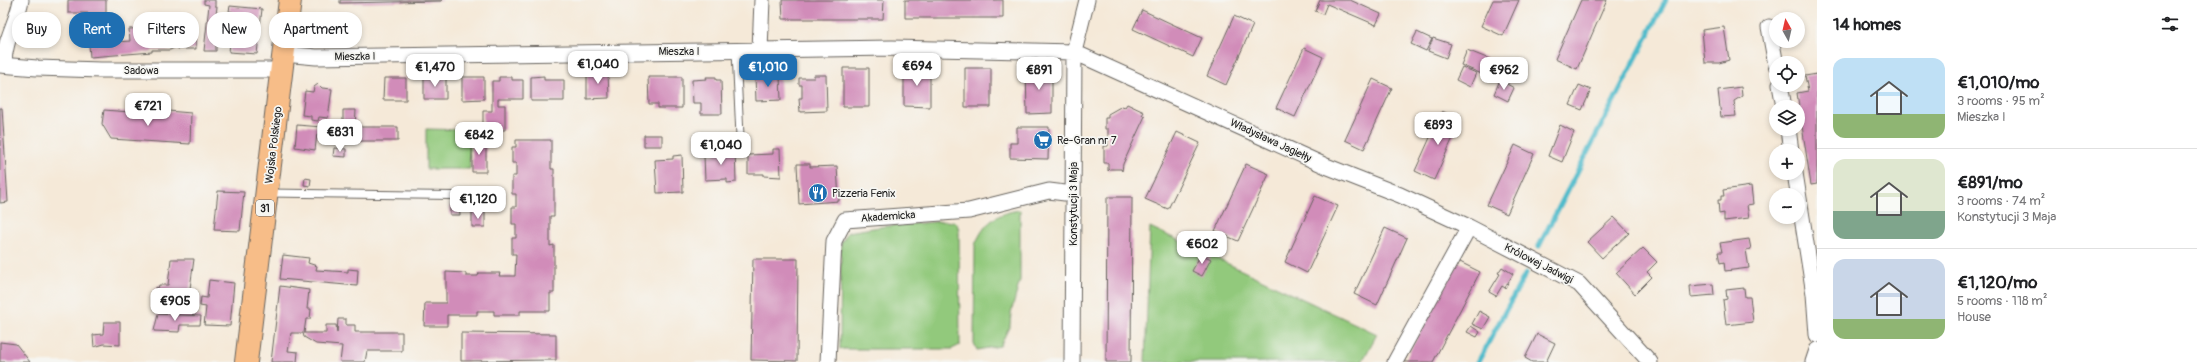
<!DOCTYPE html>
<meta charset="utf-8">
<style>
:root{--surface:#fff;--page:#f2f2f2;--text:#202124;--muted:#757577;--line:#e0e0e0;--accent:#1f6fb2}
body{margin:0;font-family:Pangolin,sans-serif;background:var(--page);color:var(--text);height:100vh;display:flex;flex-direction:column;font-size:15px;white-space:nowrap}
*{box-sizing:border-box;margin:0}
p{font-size:13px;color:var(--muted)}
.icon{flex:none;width:22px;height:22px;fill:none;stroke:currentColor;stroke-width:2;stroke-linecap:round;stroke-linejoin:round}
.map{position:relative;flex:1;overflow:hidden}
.sheet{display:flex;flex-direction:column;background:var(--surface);width:380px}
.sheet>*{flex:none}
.hud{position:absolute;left:12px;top:12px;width:380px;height:36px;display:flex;gap:8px}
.needle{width:26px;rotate:352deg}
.controls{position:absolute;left:1769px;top:12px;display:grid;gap:8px}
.controls a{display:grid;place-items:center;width:36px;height:36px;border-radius:50%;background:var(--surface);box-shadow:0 2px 6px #0003;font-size:20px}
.price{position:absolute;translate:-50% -34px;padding:0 9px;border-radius:8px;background:#fff;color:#222;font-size:13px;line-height:26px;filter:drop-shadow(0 1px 2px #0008)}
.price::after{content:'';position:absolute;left:50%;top:24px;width:12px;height:9px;margin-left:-6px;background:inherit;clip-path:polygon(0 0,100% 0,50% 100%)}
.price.on{background:var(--accent);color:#fff}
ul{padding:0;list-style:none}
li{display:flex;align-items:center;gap:12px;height:100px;padding:0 16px}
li+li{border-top:1px solid var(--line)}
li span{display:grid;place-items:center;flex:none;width:112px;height:80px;border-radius:12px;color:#555}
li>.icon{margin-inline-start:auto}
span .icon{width:48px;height:48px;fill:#fffc;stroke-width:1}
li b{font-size:17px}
h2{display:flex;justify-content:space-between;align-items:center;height:48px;padding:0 16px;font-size:17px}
.pill{padding:0 14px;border-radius:16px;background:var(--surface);box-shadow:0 2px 6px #0003;font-size:14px;line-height:36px}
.pill.on{background:var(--accent);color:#fff}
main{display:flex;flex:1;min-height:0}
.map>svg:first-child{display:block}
</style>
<main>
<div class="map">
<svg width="1817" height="362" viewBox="0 0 1817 362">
<rect width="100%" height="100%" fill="#f6f6f2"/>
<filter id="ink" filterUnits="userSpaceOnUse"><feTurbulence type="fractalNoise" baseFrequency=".025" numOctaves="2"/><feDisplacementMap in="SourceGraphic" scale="8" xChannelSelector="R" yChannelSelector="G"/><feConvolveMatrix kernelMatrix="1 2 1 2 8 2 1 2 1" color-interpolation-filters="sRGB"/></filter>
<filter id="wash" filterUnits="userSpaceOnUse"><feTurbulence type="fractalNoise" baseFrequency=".012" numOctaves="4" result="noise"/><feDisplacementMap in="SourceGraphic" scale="16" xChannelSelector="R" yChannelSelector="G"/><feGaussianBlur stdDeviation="0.9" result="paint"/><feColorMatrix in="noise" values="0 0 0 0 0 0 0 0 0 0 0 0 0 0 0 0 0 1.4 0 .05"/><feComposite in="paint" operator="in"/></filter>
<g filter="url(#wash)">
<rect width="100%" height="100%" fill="#f5e9d8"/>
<!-- green -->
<path fill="#92c97c" stroke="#57724c" d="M426,129L469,130L470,169H426Z
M1020,210V280L1011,313L1010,325L1000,346L977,350L974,343L975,245C984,223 996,213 1020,210Z
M944,221L956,222L959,229L960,345L952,349H840L841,243L848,232L879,227Z
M1150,227L1377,334L1362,362H1145Z"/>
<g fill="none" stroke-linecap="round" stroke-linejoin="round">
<!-- stream -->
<path stroke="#4fbbcb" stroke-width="5" d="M1539,246L1666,0
M1478,362L1526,273"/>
</g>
<g id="blocks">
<!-- building -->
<path fill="#d18cb9" d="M68,0H106V13H68Z
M204,0H215V6H217L213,43H216V51H204L209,5L204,4Z
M340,0H442V1L340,3Z
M782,0H884L883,19H783Z
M905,0H1003V18H905Z
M1320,0H1350L1381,14L1376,25L1327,4L1323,14L1315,11Z
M1493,0H1519L1503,36L1481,26Z
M1581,0H1607L1577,69L1555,59Z
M230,6L262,9L257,54L229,52L231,34H227L228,25H232L233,12L229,11Z
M1142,10L1202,38L1193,57L1133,29Z
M1234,16L1253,25L1226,85L1207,76Z
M195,26L196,49H178L176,47L170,50H152V52L90,57L89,44L130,41L129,29Z
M1724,27L1729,60L1719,63H1705L1702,30Z
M1417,32L1432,39L1426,51L1411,44Z
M1433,38L1451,44L1446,58L1428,51Z
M1304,48L1323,57L1295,117L1276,108Z
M1467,50L1499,63L1493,76L1485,73L1484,75L1461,65Z
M1462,67L1476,73L1470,87L1456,80Z
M843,68H869V107H843Z
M904,68H930V107L904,106Z
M965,68H991V107H965Z
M1026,68H1052V113L1027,114Z
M1507,68L1514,71L1508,83L1501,80Z
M587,72H608L609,98L587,99Z
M1817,74V184L1811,185L1797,93L1808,91L1805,76Z
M814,75H826L827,111L800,112L799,98H802V85H799V78H814Z
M544,76V80H564V101H531V77Z
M755,76H780L781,100L756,101Z
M462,77H484V99L462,100Z
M499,77H512V80H523V99H498V105H505V130H483V111H492V81H499Z
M648,77H682V108H658V104H649Z
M706,77H716V80H721L722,114H701V103H693L692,80L707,79Z
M384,78H406V100H383Z
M424,78H446V99H424Z
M1373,79L1392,88L1364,149L1345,140Z
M1500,80L1514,88L1508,101L1494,94Z
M318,84L322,88L332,89L328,118L319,117L318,121L311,120V116L302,115L305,91L313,92L314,87Z
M1579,85L1591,90L1582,110L1570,105Z
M1741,87L1742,96L1734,101L1736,116L1721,117L1718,90Z
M1127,104L1144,112L1142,115L1145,116L1123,164L1122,171L1121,169H1110L1108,171V163H1104V146H1108V129H1105V118H1108V114L1122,106L1125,107Z
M0,108H2L8,202L0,203Z
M104,110L168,115V111L191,113L190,144L111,139L102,124Z
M343,110H356L355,127H398V141H343Z
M1442,111L1461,120L1434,180L1415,171Z
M297,125L322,127L321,135L317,134L315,150L295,147Z
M1560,125L1574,132L1562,162L1548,156Z
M1017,127H1049L1048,159L1010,158V143H1017Z
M1177,132L1200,143L1168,209L1145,199Z
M644,135H662V146H644Z
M472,140H486V172H472Z
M516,140H551V169H554V216H550V246L554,245V293H550V311H520V315H494V311H477V315H447V326H424L425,303H446V272L466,273V276H478L479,273H500L499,276H515L516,254H512V238H516V224H512V207H516V194H512V176H516V163H512V147H516Z
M1515,145L1534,154L1507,214L1487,205Z
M334,148L346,149V157L333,156Z
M715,149H735L736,182L727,183V179L705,180L704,156L715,155Z
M773,149H780L781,177L764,176V174H748V155L773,154Z
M682,155L683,192L657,193L655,160L673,159V156Z
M797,164H810V167L837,166L839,201L799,204Z
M1246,164L1269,174L1238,241L1215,231Z
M305,178L311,179L310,186L304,185Z
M1751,186L1753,204L1747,205L1749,218L1724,221V213L1719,214L1718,200H1721V196H1724L1723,190Z
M218,191L244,192L240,231L214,230Z
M1315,196L1338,206L1307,273L1285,262Z
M1107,197H1132L1131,362H1106Z
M459,204L460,215H450V205Z
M472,212H485V227H472Z
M1614,217L1629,233L1602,258L1587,242Z
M1385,228L1407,238L1377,305L1354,294Z
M1749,239L1751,249L1746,250L1749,268L1725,271L1724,262L1720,263L1718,252H1722L1720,243Z
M1643,248L1657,262L1647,272L1652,277L1635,294L1616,273Z
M1201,254L1211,259L1202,276L1192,271Z
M283,255L309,258L308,263L317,266L316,270L348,272V269L358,270L357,286L280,279Z
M171,259H194L189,296L168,293L167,299L155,298L156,287L158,288L159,285H168Z
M753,259H798L797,361L751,360Z
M1458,261L1480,272L1433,362H1404Z
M1502,267L1513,274L1505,288L1502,286L1496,296L1489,292L1500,274L1498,273Z
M209,280L234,283L230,326L204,325L206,307L200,306L201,297L207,298Z
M1713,284L1714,295L1691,297L1690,286Z
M280,286L309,290L307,309H311L310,319H306L304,333H326V325H336L337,333L338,319H346V325H355V332H402V351H367L365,362H340L342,346L316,344L304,337L303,333H291L288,351L298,352L297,362H271Z
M1744,288L1745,297H1750L1753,322L1726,325L1723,300L1727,299L1726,290Z
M1479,311L1490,317L1483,329L1472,324Z
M158,314L201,316L200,325H180L179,332L154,331Z
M104,322H120V345L104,344L94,347L93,335L103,334Z
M1471,326L1480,332L1477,337L1467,332Z
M461,333L556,334V360L461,361Z
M1537,334L1555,343L1546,362H1532L1525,358Z
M0,342L16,344L30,362H0Z"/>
</g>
</g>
<g filter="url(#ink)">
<use href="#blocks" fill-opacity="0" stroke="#68645e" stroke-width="1"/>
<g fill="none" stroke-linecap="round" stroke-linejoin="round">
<defs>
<path id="lane" d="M736,51L740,136
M269,193L489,196"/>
<path id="street" d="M1769,27L1776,65
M760,50L762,0
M284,54L316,57L892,48L1074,52L1326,166L1400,195L1469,227L1579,284L1650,362
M4,64C4,40 17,23 21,0
M0,65L37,68L101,70H282
M1780,85L1784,107
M1788,129L1791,151
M1795,173L1814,294L1817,335
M828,362L834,241L845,220L969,211L1049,191L1073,194
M1072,362L1074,52L1087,0
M1395,362L1469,227
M1813,362L1817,350"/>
<path id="primary" d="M246,362L290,0"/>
</defs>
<!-- lane casing -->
<use href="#lane" stroke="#68645e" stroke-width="9"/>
<!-- street casing -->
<use href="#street" stroke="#68645e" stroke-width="17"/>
<!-- primary casing -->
<use href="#primary" stroke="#68645e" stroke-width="24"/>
<!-- lane -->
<use href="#lane" stroke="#fff" stroke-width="7"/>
<!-- street -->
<use href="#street" stroke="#fff" stroke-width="15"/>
<!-- primary -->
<use href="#primary" stroke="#f7bd88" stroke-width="22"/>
</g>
</g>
<!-- icons -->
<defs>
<symbol id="supermarket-disc" viewBox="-11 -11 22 22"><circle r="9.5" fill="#1f6fb2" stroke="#f6f6f2"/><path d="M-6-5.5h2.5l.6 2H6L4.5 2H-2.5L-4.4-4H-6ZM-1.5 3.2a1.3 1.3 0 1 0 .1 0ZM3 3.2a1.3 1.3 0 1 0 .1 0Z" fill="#fff"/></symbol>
<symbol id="restaurant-disc" viewBox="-11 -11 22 22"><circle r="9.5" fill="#1f6fb2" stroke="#f6f6f2"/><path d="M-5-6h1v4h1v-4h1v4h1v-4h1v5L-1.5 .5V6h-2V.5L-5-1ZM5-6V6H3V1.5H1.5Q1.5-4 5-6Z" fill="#fff"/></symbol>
</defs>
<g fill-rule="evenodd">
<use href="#supermarket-disc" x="1032" y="129" width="22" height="22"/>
<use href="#restaurant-disc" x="807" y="182" width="22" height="22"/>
</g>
<g text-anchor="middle" stroke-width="3.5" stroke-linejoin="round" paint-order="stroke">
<!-- shield labels -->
<rect fill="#f6f6f2" stroke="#5d5d5c" stroke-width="1" x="256" y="200" width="18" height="16" rx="3"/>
<g font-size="10" font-weight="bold" fill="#1c1c1c">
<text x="265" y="212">31</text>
</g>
<!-- street labels -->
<g font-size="11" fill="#1c1c1c" stroke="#f6f6f2">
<text x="679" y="55">Mieszka I</text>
<text transform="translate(355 56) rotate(-1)" y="4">Mieszka I</text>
<text x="141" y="74">Sadowa</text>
<text transform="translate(1271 140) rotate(25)" y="4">Władysława Jagiełły</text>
<text transform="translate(273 145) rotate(-83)" y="4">Wojska Polskiego</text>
<text transform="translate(1073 204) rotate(-90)" y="4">Konstytucji 3 Maja</text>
<text transform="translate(888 216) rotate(-4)" y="4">Akademicka</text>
<text transform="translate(1539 263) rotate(27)" y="4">Królowej Jadwigi</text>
</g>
<!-- poi labels -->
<g font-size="11" fill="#1c1c1c" stroke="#f6f6f2" text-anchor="start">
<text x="1057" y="144">Re-Gran nr 7</text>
<text x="832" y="197">Pizzeria Fenix</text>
</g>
</g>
</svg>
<div class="controls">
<a><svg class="needle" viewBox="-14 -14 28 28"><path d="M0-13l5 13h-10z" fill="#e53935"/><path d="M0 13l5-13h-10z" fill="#757577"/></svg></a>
<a><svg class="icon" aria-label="locate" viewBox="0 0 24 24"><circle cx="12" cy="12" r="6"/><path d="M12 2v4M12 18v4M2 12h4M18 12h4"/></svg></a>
<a><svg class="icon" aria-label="layers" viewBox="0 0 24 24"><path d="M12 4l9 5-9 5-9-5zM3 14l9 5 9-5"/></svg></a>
<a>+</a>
<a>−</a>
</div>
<b class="price" style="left:598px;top:85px">€1,040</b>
<b class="price" style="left:917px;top:87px">€694</b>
<b class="price" style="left:435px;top:88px">€1,470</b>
<b class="price on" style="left:768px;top:88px">€1,010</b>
<b class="price" style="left:1039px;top:91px">€891</b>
<b class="price" style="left:1504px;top:91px">€962</b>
<b class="price" style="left:148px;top:127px">€721</b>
<b class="price" style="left:1438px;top:146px">€893</b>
<b class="price" style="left:340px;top:153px">€831</b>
<b class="price" style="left:479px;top:156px">€842</b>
<b class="price" style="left:721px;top:166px">€1,040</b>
<b class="price" style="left:478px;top:220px">€1,120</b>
<b class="price" style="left:1202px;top:265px">€602</b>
<b class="price" style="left:175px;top:322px">€905</b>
<div class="hud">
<a class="pill">Buy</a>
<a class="pill on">Rent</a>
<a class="pill">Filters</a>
<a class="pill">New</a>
<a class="pill">Apartment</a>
</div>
</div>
<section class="sheet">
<h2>14 homes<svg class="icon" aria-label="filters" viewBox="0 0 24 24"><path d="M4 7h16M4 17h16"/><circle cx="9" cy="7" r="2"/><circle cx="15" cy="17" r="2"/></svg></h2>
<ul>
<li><span style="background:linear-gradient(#bfe0f5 70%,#8fb573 0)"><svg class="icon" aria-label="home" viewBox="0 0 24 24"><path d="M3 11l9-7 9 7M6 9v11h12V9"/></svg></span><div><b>€1,010/mo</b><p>3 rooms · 95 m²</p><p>Mieszka I</p></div></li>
<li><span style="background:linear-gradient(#dfe7d0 65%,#7fa58c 0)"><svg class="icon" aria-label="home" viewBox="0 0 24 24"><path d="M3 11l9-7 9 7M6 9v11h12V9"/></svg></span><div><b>€891/mo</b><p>3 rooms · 74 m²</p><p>Konstytucji 3 Maja</p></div></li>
<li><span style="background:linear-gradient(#c9d6e8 75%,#8fb573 0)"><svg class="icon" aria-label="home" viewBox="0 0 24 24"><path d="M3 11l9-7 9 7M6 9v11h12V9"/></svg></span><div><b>€1,120/mo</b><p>5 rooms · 118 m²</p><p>House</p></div></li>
</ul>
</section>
</main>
